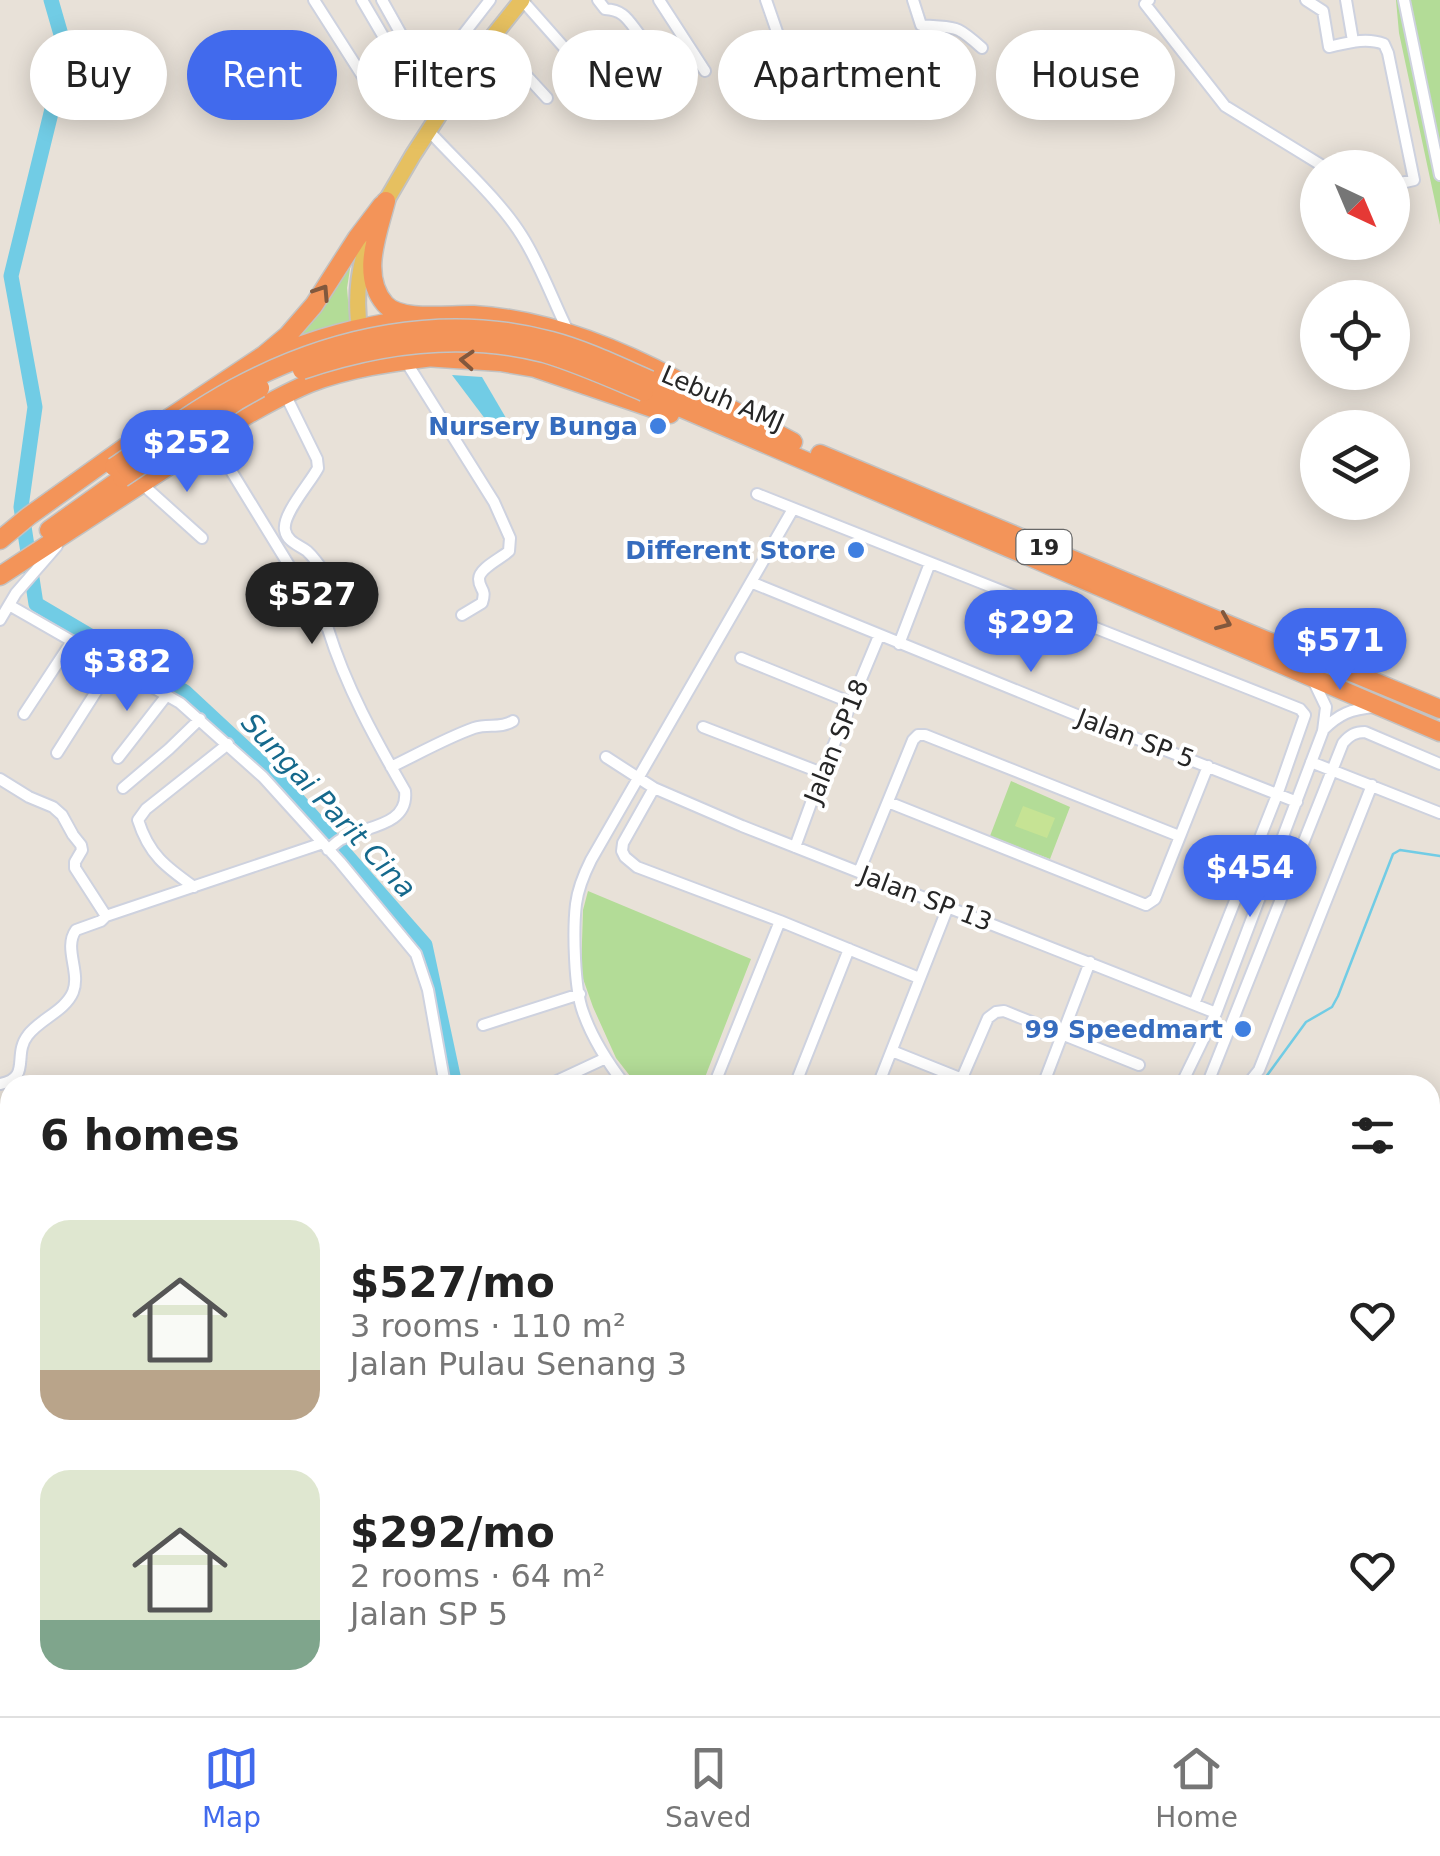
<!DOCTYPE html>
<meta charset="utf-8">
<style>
:root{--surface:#fff;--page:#f6f6f6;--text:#222;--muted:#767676;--line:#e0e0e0;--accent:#416aed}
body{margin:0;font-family:"DejaVu Sans",sans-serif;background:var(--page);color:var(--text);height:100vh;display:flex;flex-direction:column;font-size:38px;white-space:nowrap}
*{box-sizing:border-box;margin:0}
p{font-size:32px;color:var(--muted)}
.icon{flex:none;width:55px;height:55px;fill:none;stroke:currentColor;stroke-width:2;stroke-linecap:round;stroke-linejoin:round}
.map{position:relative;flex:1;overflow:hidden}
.drawer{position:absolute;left:0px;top:1075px;width:1440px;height:642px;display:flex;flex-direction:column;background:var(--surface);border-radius:30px 30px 0 0;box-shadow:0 5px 25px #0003}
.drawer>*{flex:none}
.top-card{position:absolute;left:30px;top:30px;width:1380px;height:90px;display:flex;gap:20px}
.needle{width:65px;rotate:136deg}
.controls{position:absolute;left:1300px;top:150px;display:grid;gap:20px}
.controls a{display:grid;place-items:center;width:110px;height:110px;border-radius:50%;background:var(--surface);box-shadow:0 5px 25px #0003;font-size:50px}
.price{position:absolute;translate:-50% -85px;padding:0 22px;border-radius:35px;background:var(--accent);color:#fff;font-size:32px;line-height:65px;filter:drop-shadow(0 2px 5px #0008)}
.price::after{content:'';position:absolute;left:50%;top:60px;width:30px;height:22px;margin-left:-15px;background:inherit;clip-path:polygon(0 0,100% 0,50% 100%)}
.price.selected{background:#222;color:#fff}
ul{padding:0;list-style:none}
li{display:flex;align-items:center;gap:30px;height:250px;padding:0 40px}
li span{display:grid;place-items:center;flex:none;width:280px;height:200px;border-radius:30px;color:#555}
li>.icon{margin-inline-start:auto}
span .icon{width:120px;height:120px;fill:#fffc;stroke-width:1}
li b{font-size:42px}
h2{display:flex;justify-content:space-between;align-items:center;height:120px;padding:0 40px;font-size:42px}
.tag{padding:0 35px;border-radius:45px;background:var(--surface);box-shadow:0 5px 25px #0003;font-size:35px;line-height:90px}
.tag.selected{background:var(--accent);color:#fff}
.tabs{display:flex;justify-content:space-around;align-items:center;height:140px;border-top:2px solid var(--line);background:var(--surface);font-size:28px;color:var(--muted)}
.tabs a{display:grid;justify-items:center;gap:5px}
.tabs .selected{color:var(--accent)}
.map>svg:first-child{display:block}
</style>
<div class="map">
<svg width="1440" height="1716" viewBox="0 0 1440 1716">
<rect width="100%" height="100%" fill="#e8e1d8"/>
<!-- green -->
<path fill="#b3dc97" d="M1396,0H1440V225L1399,33Z
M353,250L347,288L350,324L292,339Z
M1011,781L1070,807L1050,859L990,836Z
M588,891L751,959L702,1085H637L616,1058L593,1007L581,973L583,910Z"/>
<!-- pitch -->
<path fill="#c6e394" d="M1023,806L1055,818L1047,838L1015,826Z"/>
<!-- water -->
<path fill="#71cce5" d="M452,375L482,377L506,418L492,428Z"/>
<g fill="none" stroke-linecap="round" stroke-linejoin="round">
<!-- stream -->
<path stroke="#71cce5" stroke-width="2.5" d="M1260,1085L1306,1022L1332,1007L1338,996L1393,854L1400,850L1440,856"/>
<!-- river -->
<path stroke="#71cce5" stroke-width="15" d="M51,0L66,52L11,276L35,407L21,507L36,604L185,692L284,784L425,945L455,1085
M672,1708L676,1716"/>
<defs>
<path id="street" d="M314,0L374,94L407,113L414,96L413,87L362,0
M382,0L443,109
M522,0L576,61
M598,0L605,9C624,10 628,20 639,34L635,44
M659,0L705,71
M766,0L803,107
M913,0L921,25C956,29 953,22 982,48
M1149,0L1145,4L1225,106L1326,168
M1306,0L1323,11L1329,47C1347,43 1366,37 1384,44L1388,53L1414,180L1392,185
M1346,0L1353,41
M1404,0L1440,175
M491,37L547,98
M413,87L428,80L490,0
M429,131C458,163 499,199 522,236C541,266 553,301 569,333
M405,360L494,502L510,538L509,551C502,558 479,568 479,579C479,590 487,588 482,603L462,615
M285,394L317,459L318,468C311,482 282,514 285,530C287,542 299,545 307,551C318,561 327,577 336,589
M211,438L328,629C346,687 375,739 405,791C409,827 363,826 342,839C340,839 330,848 328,850
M142,484L202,538
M757,494L1275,699L1300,709L1305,715L1277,795L1194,1004
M753,583L1084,718L1297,802
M9,605L180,703L263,777L340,862L416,954L428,990L445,1085
M0,620L16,593L57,546
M899,644L930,563
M741,658L852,703
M24,714L72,641
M703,727L822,773
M1323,730C1339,714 1351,709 1374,707
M57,753L113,665
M606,757L654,788L742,826L1216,1013
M118,758L167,695
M1311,762L1440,813
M391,767C418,754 446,738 474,728C488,723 500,729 513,721
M0,779L29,797L53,807L62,815L73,835L81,845L82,850L75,862V868L106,916
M123,788L169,749L200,719
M654,788L623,843L622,851L625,857L637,867L780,921L919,978
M888,802L1146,905L1155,899L1208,766
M795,847L822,773L879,636
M859,872L913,740L918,735H925L1179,836
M194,887C166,867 149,855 138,820L146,809L228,744
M483,1025L580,994
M892,1051L962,1079
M0,1084C32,1078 12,1055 28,1035C40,1019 65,1011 73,992C81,972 63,948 76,930L101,921L106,916L323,843
M548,1085L606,1058
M625,1085C608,1063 592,1038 583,1012C574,988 573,929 576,904C578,888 584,874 591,860L793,509
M714,1085L780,921
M795,1085L849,949
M878,1085L948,907
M959,1085L988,1018L996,1012L1004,1011L1139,1065
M1043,1085L1090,962
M1181,1085L1216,1013L1323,731L1326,707L1314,682
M1207,1085L1343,743C1350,735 1355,732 1365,732L1440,764
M1247,1085L1259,1070L1372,785
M1430,1127L1440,1129
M0,1269H10
M0,1366C15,1383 1,1387 0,1404C0,1412 3,1413 6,1420C10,1431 9,1441 7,1453
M1430,1418L1440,1419
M1430,1445H1440
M1430,1480L1440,1478
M0,1502H10
M1430,1530L1440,1526
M1430,1601L1440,1596
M0,1642L10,1620
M1430,1645L1437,1641L1440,1632
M159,1708L180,1716
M520,1708L542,1716
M612,1708L614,1716
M665,1708L668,1716
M685,1708L688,1716
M900,1708L907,1716
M1302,1715L1323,1708
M11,1716L15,1708
M215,1716L221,1708
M367,1716L372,1708"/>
<path id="primary" d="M382,208L413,155L478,55L522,0
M361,339C354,301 358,264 373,229"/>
<path id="highway" d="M386,201C378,233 360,275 385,304C401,322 450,314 474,315C545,319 615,347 677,380
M424,357L500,362L535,368L670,414
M271,358C315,337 361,327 409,319
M650,380L737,418
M644,392L1440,732
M731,409L793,442
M820,454L1301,655L1317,658L1440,709
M49,530L122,478
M0,540L29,516L124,448L264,355L288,335L314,305L357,238L382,205
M0,576L247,415C267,404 288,392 310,383C349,368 392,362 433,357"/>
</defs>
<!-- street casing -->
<use href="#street" stroke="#ced2df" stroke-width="14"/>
<!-- primary casing -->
<use href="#primary" stroke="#c2c2c2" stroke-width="19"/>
<!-- highway casing -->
<use href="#highway" stroke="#c2c2c2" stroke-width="21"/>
<!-- street -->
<use href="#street" stroke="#fff" stroke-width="10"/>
<!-- primary -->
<use href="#primary" stroke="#e6c060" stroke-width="15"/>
<!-- highway -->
<use href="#highway" stroke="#f39459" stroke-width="18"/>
<defs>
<path id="highway-bridge" d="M302,370C381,343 462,332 544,353C578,363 611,378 644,392
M114,467C153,440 193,411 235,388C331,336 444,312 551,341C585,350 618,366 650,380
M122,478L237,401L260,388"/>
</defs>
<!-- highway-bridge casing -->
<use href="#highway-bridge" stroke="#c2c2c2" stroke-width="21" stroke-linecap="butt"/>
<!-- highway-bridge -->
<use href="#highway-bridge" stroke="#f39459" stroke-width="18"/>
</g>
<!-- one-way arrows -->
<defs><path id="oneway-chevron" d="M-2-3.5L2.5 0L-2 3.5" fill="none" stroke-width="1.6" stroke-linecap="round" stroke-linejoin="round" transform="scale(2.5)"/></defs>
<g stroke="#82583d">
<use href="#oneway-chevron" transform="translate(322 292) rotate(-57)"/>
<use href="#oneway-chevron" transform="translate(467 360) rotate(-176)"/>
<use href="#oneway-chevron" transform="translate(1224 622) rotate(23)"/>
</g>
<!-- markers -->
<g fill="#3f7fe0" stroke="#fff" stroke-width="4">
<circle cx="658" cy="426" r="10"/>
<circle cx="856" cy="550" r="10"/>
<circle cx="1243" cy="1029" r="10"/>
</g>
<g text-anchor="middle" stroke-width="8" stroke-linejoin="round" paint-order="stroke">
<!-- shield labels -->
<rect fill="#fff" stroke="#676767" stroke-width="2.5" x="1016.5" y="530" width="55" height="34" rx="8"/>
<g font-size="22" font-weight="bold" fill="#262626">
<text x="1044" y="555">19</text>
</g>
<!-- street labels -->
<g font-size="25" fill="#262626" stroke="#fff">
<text transform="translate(723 398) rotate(23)" y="9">Lebuh AMJ</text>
<text transform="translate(1136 738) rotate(21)" y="9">Jalan SP 5</text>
<text transform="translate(836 741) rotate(-68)" y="9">Jalan SP18</text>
<text transform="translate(926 898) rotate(21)" y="9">Jalan SP 13</text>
</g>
<!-- shop labels -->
<g font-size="25" font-weight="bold" fill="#366cbe" stroke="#fff" text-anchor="end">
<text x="638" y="435">Nursery Bunga</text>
<text x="836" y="559">Different Store</text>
<text x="1223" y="1038">99 Speedmart</text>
</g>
<!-- water labels -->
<g font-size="28" font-style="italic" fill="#15698c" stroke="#fff">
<text transform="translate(329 805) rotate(47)" y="10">Sungai Parit Cina</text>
</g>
</g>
</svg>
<div class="controls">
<a><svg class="needle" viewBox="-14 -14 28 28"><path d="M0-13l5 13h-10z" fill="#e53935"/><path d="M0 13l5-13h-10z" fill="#767676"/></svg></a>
<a><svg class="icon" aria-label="locate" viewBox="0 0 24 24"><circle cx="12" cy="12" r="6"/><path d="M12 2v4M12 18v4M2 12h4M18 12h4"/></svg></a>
<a><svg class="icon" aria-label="layers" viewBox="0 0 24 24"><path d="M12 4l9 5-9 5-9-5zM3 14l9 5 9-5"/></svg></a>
</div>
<b class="price" style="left:187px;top:495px">$252</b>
<b class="price selected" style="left:312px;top:647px">$527</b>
<b class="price" style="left:1031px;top:675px">$292</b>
<b class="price" style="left:1340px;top:693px">$571</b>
<b class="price" style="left:127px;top:714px">$382</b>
<b class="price" style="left:1250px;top:920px">$454</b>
<div class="top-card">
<a class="tag">Buy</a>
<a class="tag selected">Rent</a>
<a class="tag">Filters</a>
<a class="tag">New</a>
<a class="tag">Apartment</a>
<a class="tag">House</a>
</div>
<section class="drawer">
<h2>6 homes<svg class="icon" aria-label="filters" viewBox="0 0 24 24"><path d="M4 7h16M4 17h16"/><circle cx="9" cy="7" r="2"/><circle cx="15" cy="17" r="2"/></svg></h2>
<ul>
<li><span style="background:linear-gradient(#dfe7d0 75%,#b9a48a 0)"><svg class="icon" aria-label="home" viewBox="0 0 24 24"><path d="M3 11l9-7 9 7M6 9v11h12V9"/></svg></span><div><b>$527/mo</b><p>3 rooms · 110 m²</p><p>Jalan Pulau Senang 3</p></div><svg class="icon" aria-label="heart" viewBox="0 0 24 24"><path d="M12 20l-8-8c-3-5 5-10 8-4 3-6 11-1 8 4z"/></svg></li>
<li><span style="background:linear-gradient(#dfe7d0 75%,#7fa58c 0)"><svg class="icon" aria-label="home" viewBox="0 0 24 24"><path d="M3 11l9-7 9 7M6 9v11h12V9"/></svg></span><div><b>$292/mo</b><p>2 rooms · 64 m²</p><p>Jalan SP 5</p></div><svg class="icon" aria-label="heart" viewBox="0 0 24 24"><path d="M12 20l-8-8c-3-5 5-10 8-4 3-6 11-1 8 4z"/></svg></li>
</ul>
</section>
</div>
<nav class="tabs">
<a class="selected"><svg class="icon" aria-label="map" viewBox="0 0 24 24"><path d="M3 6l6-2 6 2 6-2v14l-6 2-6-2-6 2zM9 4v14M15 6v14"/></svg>Map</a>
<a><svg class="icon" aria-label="saved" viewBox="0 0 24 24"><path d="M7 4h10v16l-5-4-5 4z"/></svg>Saved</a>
<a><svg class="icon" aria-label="home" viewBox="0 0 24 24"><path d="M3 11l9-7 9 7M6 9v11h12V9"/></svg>Home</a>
</nav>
